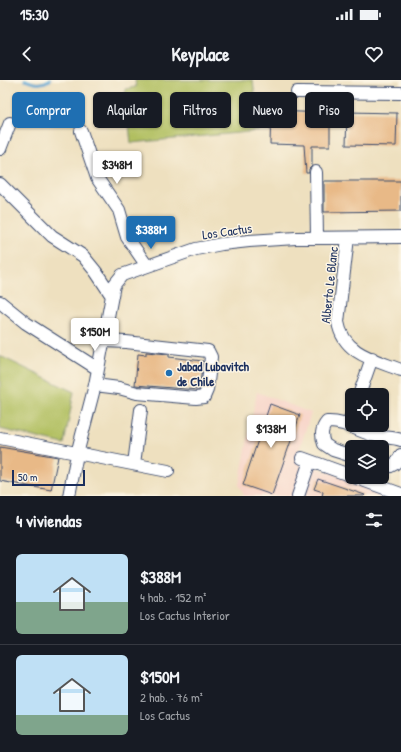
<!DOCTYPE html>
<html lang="es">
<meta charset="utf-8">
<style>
:root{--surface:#171b24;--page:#20242c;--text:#f1f3f6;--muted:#9ea1a6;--line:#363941;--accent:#1f6fb2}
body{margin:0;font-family:"Patrick Hand",sans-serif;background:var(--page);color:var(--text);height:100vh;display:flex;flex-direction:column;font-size:15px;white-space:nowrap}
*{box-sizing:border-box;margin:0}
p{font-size:13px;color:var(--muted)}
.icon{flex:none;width:22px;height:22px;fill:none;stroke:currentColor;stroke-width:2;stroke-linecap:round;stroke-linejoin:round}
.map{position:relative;height:416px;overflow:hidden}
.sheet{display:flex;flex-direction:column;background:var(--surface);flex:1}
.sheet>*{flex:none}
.banner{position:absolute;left:12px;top:12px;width:377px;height:36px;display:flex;gap:8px}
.controls{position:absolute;left:345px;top:308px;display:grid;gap:8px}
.controls a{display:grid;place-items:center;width:44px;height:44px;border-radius:6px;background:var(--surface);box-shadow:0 1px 3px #0004;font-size:20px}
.scale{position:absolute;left:12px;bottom:10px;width:73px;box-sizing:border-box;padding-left:4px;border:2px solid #1b2f5e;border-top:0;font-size:11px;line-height:14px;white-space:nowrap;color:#1b2f5e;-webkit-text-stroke:3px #fcf5e5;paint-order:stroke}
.price{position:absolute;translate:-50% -34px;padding:0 9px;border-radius:4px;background:#fff;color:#222;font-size:13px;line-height:26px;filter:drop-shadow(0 1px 2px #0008)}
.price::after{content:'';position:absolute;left:50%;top:24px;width:12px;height:9px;margin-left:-6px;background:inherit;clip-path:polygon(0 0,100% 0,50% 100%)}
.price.on{background:var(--accent);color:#fff}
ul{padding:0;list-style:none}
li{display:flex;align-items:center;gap:12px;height:100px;padding:0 16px}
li+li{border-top:1px solid var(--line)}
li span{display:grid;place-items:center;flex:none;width:112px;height:80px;border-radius:6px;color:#555}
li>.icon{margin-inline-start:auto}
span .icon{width:48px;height:48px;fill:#fffc;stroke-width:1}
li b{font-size:17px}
h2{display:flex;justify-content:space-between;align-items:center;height:48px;padding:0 16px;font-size:17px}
.chip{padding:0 14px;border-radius:6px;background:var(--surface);box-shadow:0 1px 3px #0004;font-size:14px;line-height:36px}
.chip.on{background:var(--accent);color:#fff}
.status{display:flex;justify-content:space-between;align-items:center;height:28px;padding:0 20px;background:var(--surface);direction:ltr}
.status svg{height:11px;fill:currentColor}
header{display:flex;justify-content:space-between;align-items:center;height:52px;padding:0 16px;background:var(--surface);font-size:18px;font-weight:700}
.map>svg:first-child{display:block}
</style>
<div class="status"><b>15:30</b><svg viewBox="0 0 49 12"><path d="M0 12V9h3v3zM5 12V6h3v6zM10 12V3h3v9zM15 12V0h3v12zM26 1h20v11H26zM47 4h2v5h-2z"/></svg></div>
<header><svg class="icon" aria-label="back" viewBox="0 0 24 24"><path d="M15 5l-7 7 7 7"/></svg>Keyplace<svg class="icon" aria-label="heart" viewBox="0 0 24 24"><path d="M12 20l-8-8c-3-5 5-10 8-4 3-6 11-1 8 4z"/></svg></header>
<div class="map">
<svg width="401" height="416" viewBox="0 0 401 416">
<rect width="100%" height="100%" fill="#fcf5e5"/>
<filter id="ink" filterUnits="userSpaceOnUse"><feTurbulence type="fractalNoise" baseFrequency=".025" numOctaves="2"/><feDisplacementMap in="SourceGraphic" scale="8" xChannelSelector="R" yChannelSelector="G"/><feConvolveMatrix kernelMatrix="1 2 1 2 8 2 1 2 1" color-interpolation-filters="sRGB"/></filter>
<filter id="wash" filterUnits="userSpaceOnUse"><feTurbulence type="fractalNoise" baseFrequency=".012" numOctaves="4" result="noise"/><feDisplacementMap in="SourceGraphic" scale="16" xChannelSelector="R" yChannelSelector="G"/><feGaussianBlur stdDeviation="0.9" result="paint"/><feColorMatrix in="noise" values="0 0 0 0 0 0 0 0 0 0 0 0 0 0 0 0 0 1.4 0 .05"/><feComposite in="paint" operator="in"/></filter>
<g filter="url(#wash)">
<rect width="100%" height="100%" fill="#eee0bf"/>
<!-- built -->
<path fill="#f7d1c6" d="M257,312L311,333L296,380L395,416H244L239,405Z"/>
<!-- green -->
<path fill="#b1bf61" stroke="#667760" d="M135,0H253L259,51L131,63L125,9L136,7Z
M0,276L74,312L64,364L0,349Z"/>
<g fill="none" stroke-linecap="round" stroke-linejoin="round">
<!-- stream -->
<path stroke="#5ba3d2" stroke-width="3" d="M25,0C34,4 41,5 50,0"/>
</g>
<g id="blocks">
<!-- building -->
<path fill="#e8b987" d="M271,31L330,33V66H312V86L309,89V93H306L304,65L270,64Z
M347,32L397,33L396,66L346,65Z
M324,101H401V131L324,132Z
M146,272L169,274V277L203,281L199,310L135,305L138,274L146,275Z
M270,324L300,335L272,415L243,405Z
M0,367L58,377L51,410L0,401Z
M318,399L365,415L364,416H322L323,412L314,409Z"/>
</g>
</g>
<g filter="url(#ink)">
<use href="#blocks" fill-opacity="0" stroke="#3b4a6d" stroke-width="1"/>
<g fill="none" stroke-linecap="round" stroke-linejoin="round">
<defs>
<path id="minor" d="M297,12L401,13
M81,51L97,98L119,130L127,157L147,186
M0,69L10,43
M316,92L317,158
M0,104L52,156L83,176L96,192L112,216
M348,158L338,242C343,274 375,280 401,290
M0,222L26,243L98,289
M95,305L119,308L137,313L196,318L204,317L207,310L211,277L208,271L126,262L104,261
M359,315L372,278
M348,346L352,334
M0,358L168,391
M352,376L333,370L324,364C321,355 321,349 327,342C344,341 360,352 376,356C384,358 394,357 401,360
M302,378L352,396
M134,384L141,330
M382,385C392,389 397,383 401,375
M354,397L401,414
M69,416L77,374L95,305L114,205L122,195L196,169L222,164L249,161L296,158L401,157
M298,416L310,381"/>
</defs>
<!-- minor casing -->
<use href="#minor" stroke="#3b4a6d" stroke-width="14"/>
<!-- minor -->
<use href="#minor" stroke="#fff" stroke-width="12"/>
</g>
</g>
<!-- markers -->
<circle fill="#1f6fb2" stroke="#fcf5e5" stroke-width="1.5" cx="169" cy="293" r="4"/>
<g text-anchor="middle" stroke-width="3" stroke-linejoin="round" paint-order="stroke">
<!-- street labels -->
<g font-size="13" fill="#1b2f5e" stroke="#fcf5e5">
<text transform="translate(227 151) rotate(-8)" y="5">Los Cactus</text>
<text transform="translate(329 205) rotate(-84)" y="5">Alberto Le Blanc</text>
</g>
<!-- poi labels -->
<g font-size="13" font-weight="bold" fill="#1b2f5e" stroke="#fcf5e5" text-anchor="start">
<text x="177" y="291">Jabad Lubavitch<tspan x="177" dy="15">de Chile</tspan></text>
</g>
</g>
</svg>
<div class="controls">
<a><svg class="icon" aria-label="locate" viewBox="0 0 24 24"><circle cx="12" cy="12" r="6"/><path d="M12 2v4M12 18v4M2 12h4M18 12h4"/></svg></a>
<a><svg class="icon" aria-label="layers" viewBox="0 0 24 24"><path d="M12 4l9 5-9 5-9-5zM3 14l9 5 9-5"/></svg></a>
</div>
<div class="scale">50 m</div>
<b class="price" style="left:117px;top:105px">$348M</b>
<b class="price on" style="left:151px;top:170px">$388M</b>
<b class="price" style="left:95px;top:272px">$150M</b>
<b class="price" style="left:271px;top:369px">$138M</b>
<div class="banner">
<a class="chip on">Comprar</a>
<a class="chip">Alquilar</a>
<a class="chip">Filtros</a>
<a class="chip">Nuevo</a>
<a class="chip">Piso</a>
</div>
</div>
<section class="sheet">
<h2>4 viviendas<svg class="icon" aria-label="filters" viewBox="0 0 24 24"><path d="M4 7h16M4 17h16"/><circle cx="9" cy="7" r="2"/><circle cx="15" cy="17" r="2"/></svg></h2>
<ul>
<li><span style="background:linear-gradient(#bfe0f5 60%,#7fa58c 0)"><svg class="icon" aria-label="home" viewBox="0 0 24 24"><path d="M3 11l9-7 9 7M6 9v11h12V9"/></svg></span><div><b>$388M</b><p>4 hab. · 152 m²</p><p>Los Cactus Interior</p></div></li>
<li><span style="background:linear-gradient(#bfe0f5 75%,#7fa58c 0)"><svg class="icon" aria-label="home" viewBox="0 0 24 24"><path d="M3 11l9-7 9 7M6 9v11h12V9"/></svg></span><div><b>$150M</b><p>2 hab. · 76 m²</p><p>Los Cactus</p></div></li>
</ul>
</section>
